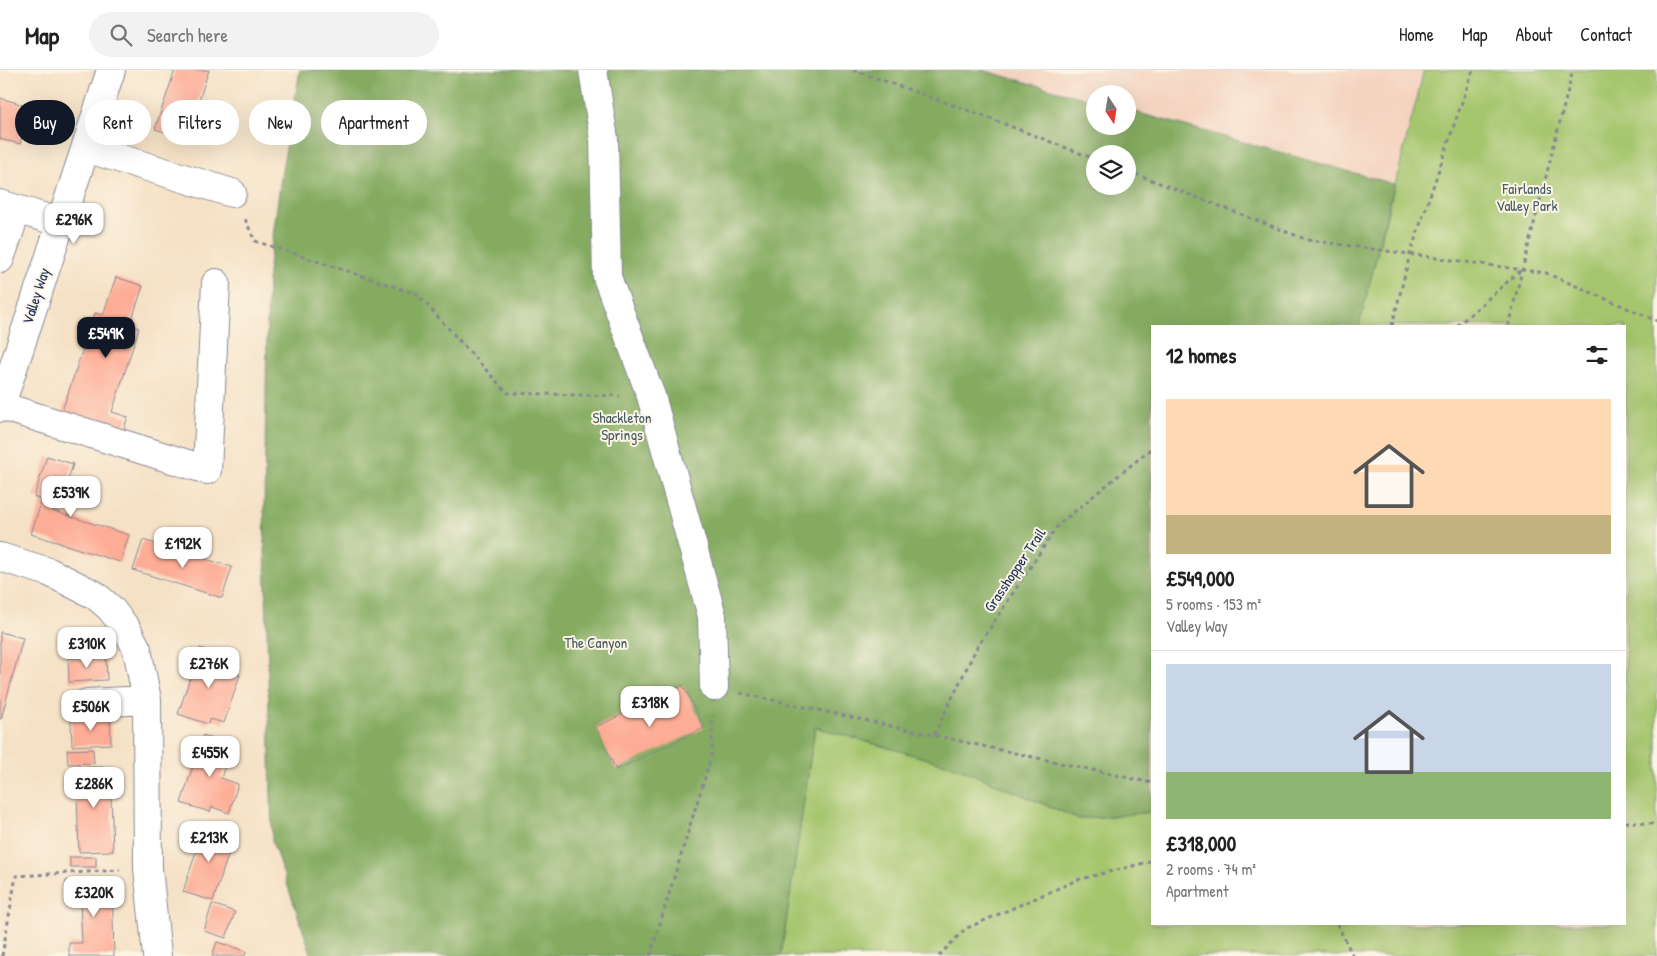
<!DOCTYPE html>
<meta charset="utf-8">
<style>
:root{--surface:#fff;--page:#f2f2f2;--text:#222;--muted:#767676;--line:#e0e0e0;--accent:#111827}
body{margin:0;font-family:"Patrick Hand",sans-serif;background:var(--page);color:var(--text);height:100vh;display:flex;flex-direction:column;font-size:19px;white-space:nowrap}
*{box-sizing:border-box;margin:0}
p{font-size:16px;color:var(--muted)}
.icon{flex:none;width:28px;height:28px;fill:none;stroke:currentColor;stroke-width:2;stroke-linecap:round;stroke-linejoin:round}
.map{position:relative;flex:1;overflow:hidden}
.sheet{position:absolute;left:1151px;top:255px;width:475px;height:600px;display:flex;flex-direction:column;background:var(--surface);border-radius:0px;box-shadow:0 5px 20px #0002}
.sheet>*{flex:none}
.top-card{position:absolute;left:15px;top:30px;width:475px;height:45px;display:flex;gap:10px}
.needle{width:32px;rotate:168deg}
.tools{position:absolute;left:1086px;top:15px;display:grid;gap:10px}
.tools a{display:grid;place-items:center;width:50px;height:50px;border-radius:50%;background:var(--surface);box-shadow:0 5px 20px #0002;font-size:25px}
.price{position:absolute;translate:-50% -42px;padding:0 11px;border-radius:10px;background:#fff;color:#222;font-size:16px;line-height:32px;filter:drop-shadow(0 1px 2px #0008)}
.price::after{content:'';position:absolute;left:50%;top:30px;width:15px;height:11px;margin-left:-8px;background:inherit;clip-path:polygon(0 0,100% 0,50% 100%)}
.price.on{background:var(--accent);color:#fff}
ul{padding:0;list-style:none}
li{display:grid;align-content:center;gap:10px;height:265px;padding:0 15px}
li+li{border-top:1px solid var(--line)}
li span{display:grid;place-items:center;height:155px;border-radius:0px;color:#555}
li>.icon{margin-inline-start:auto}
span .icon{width:90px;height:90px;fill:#fffc;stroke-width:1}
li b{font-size:21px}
h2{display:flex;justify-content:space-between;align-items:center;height:60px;padding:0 15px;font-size:21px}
.pill{padding:0 18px;border-radius:22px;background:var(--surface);box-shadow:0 5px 20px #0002;font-size:18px;line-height:45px}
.pill.on{background:var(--accent);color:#fff}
header{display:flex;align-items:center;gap:30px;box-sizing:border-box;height:70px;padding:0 25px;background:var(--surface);border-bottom:1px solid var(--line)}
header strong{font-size:24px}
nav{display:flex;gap:28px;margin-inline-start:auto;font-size:18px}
.search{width:350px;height:45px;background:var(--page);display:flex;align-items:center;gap:12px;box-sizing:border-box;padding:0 18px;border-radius:28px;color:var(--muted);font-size:19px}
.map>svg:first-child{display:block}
</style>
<header>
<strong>Map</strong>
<div class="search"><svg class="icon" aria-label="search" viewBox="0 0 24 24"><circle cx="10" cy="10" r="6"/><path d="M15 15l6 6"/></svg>Search here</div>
<nav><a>Home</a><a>Map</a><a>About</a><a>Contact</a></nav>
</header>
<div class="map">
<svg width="1657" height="886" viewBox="0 0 1657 886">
<rect width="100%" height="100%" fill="#fcf5e5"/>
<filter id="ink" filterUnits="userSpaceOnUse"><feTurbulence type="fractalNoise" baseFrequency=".02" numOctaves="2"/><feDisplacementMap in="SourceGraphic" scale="10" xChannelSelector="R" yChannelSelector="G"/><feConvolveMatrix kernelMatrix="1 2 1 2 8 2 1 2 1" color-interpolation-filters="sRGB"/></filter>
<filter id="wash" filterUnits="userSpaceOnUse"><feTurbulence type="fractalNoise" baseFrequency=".0096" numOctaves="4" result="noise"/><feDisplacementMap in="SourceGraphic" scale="20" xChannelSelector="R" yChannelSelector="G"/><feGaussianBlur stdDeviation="1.12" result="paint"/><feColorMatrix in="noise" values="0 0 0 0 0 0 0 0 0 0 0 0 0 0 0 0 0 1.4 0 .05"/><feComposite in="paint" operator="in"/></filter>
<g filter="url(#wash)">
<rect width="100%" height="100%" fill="#f5e1c5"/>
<!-- built -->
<path fill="#f4d3c0" d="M982,0H1424L1394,114L1128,40V24H1095V31Z"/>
<!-- green -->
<path fill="#a6c66e" stroke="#607a66" d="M1424,0H1657V886H781L815,657L956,697L1079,749L1152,742V854H1625V256H1359Z"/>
<!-- forest -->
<path fill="#84ab61" stroke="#506d60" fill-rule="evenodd" d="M300,0H982L1095,31V56H1128V40L1394,114L1359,256H1152V742L1079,749L956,697L815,657L781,886H312L272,771L264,439L268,202L282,100ZM1095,84H1128V116H1095Z"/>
<g id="blocks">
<!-- building -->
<path fill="#fdac95" d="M175,0H209L186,69L155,59Z
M0,28L31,37L20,74L0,69Z
M116,207L143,216L130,255L139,258L112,342L128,347L123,361L62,341L95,243L103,245Z
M47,386L73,394L60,436L55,434L53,441L129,465L120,492L31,464L42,430L34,427Z
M143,470L232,497L222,528L133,500Z
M0,562L23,568L1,649H0Z
M200,578L230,588L226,601L240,605L224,653L210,649L208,654L178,644Z
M106,586L107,610L69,612L68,588Z
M683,615L704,658L616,700L596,657Z
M110,649L111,674L72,676L71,650Z
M203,665L232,675L221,708L238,714L229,743L212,737L210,742L181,733Z
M93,679L94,693L68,694L67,680Z
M76,697H110L113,781L79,782Z
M205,754L235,764L213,831L183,822Z
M70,787H96V797H70Z
M112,810L114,886H69V873H82L80,828H67L66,811Z
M212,834L235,842L226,868L204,861Z
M217,872L246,881L245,886H212Z"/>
</g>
</g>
<g filter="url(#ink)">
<use href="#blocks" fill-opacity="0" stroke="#888892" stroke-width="1"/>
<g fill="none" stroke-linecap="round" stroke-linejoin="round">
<defs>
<path id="minor" d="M593,0L604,69L607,207L651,326L712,546L714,617
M86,78L232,123
M0,134L59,152
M0,189L17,139
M1,336L207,400L216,213
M0,338L111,0
M0,487L49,502L95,525L110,538L126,558L137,579L147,630L148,798L157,886
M87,633L147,630"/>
</defs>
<!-- minor casing -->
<use href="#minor" stroke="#888892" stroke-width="30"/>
<!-- path -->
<path stroke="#888892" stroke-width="3" stroke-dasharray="4 4" stroke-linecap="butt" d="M853,0L981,45L1095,89
M1128,101L1308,170L1546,203L1657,251
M245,149L255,171L417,224L507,323L620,326
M1392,256L1410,184L1473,0
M1457,256L1522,199
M1508,256L1573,0
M740,623L1152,713
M934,665L976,579L1058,455L1152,378
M1625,752L1657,754
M1337,854L1353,886
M2,886L16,806L120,800
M650,886L712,684L713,646
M939,886L965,859L1077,810L1152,791"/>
<!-- minor -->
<use href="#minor" stroke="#fff" stroke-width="28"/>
</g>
</g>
<g text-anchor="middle" stroke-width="4" stroke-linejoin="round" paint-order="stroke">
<!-- park labels -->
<g font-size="15" fill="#455c63" stroke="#fcf5e5">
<text x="1527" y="124">Fairlands<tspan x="1527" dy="17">Valley Park</tspan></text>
<text x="622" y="353">Shackleton<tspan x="622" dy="17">Springs</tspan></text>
<text x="596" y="578">The Canyon</text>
</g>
<!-- street labels -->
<g font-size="15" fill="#1b2f5e" stroke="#fcf5e5">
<text transform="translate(36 226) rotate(-72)" y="5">Valley Way</text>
<text transform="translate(1015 500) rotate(-56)" y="5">Grasshopper Trail</text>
</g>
</g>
</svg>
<div class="tools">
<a><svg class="needle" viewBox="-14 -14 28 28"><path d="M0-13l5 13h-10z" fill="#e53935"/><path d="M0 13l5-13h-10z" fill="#767676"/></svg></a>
<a><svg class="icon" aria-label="layers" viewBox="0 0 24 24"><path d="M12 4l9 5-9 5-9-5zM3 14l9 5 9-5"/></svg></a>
</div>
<b class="price" style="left:74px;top:175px">£296K</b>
<b class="price on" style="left:106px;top:289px">£549K</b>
<b class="price" style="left:71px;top:448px">£539K</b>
<b class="price" style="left:183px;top:499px">£192K</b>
<b class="price" style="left:87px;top:599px">£310K</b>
<b class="price" style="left:209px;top:619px">£276K</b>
<b class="price" style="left:650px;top:658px">£318K</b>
<b class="price" style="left:91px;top:662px">£506K</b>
<b class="price" style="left:210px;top:708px">£455K</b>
<b class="price" style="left:94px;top:739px">£286K</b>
<b class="price" style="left:209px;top:793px">£213K</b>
<b class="price" style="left:94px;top:848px">£320K</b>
<div class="top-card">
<a class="pill on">Buy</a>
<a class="pill">Rent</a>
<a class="pill">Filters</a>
<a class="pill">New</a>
<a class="pill">Apartment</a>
</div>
<section class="sheet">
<h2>12 homes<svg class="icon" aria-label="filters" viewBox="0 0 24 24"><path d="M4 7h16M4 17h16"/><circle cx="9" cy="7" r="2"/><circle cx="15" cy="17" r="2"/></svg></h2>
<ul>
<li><span style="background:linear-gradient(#ffd9b3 75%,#c2b280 0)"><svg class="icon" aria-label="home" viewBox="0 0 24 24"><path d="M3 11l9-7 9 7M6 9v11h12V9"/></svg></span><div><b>£549,000</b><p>5 rooms · 153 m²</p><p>Valley Way</p></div></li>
<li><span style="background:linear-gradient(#c9d6e8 70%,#8fb573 0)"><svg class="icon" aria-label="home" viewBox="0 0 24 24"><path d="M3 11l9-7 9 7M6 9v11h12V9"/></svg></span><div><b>£318,000</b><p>2 rooms · 74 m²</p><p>Apartment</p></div></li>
</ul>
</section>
</div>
